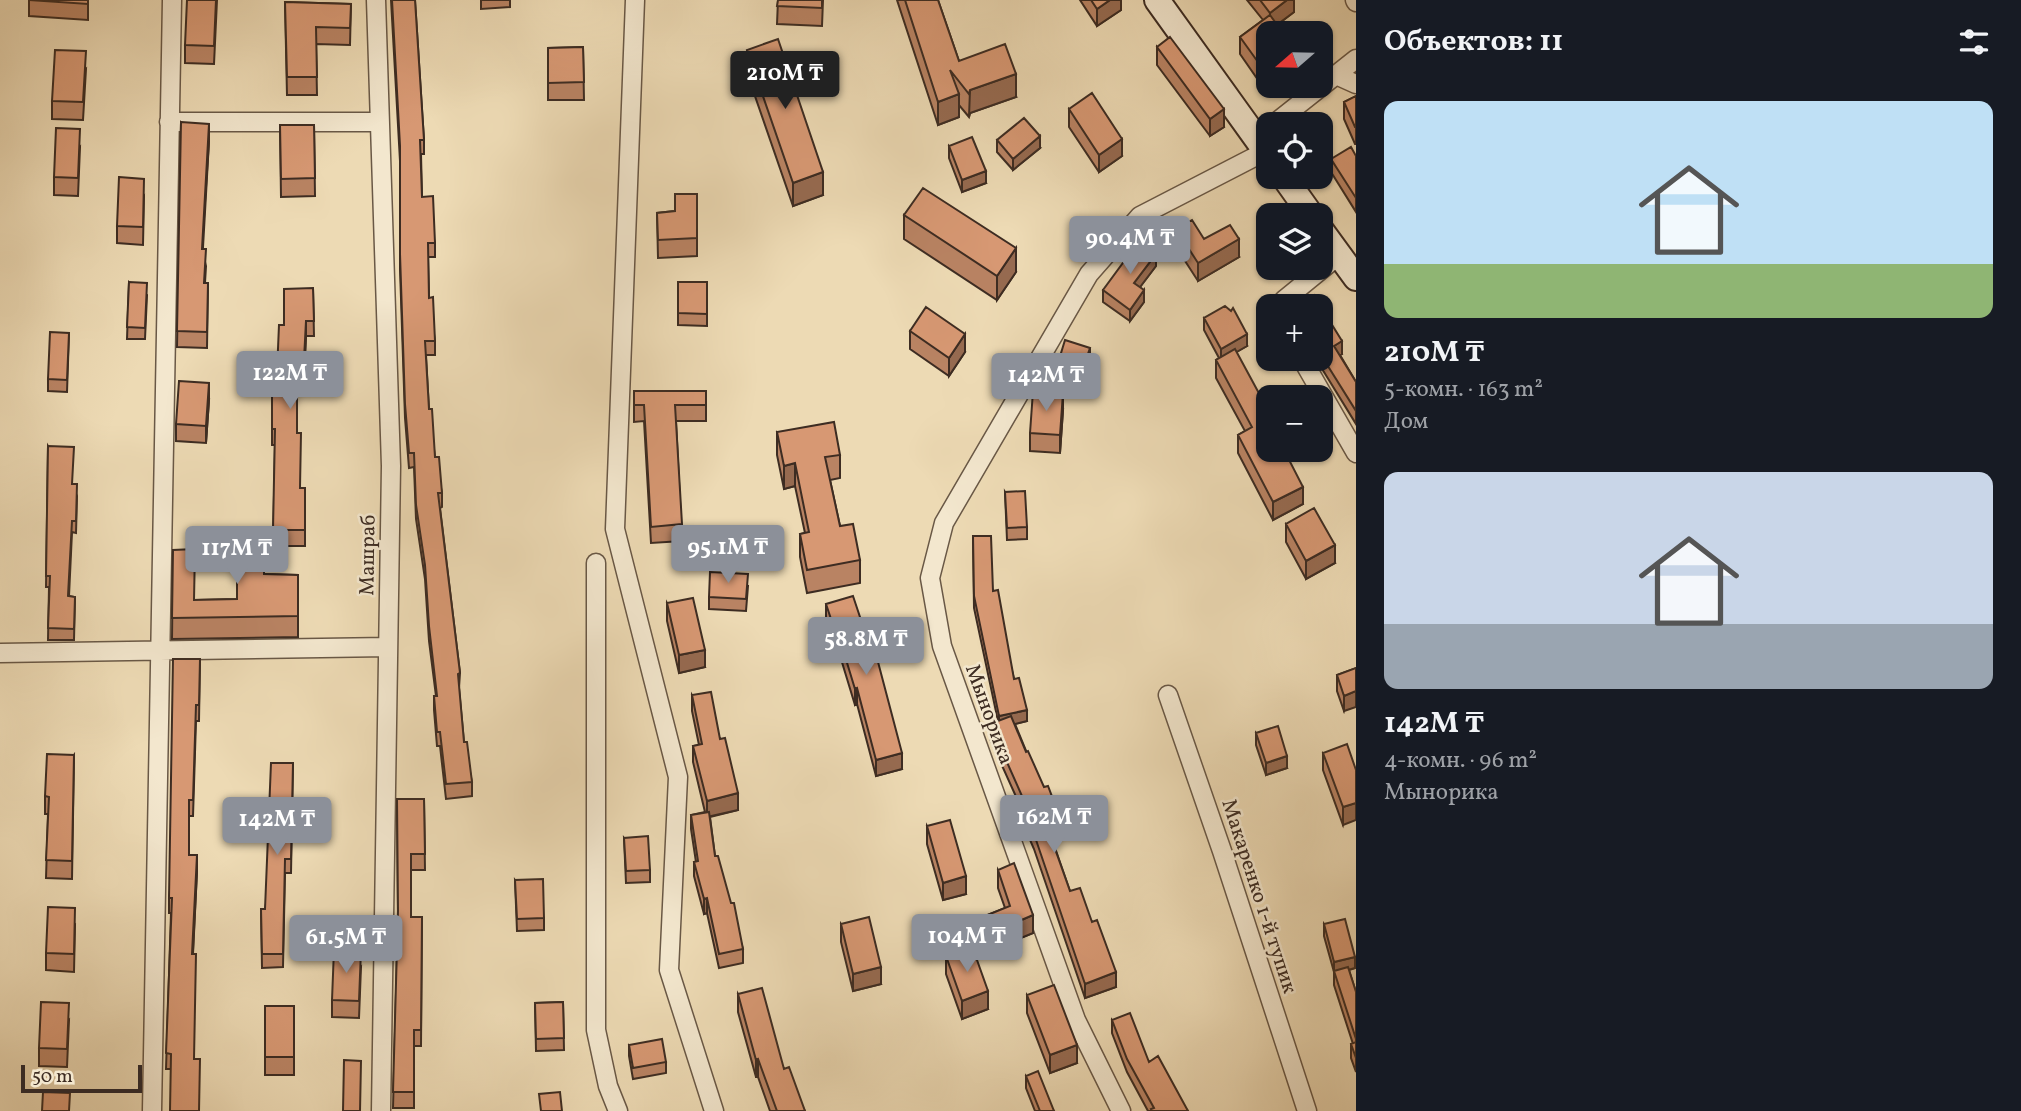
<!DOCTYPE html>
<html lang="ru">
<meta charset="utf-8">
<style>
:root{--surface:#171b24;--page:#242831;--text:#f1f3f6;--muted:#9ea1a6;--accent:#8c9099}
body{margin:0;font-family:Vollkorn,serif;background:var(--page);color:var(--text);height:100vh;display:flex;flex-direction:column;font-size:26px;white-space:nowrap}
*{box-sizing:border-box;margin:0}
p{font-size:23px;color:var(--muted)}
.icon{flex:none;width:38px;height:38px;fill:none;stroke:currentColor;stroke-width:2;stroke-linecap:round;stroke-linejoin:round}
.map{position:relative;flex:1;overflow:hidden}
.drawer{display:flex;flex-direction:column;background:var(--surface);width:665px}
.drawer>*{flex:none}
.needle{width:46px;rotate:250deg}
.tools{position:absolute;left:1256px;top:21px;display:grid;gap:14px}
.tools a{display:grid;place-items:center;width:77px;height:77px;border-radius:14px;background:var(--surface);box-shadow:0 2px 5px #0004;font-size:35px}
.scale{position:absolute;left:21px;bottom:18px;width:121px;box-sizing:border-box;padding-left:7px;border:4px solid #3d2c22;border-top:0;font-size:19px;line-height:24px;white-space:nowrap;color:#3d2c22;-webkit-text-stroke:5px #f3e7ce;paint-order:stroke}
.price{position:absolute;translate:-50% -60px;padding:0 16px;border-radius:7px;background:var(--accent);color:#fff;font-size:23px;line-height:46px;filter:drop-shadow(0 2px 4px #0008)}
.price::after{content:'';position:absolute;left:50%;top:42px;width:21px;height:16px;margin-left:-10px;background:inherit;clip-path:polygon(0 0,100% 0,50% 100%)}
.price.current{background:#222;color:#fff}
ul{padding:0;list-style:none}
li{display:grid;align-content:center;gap:14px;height:371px;padding:0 28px}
li span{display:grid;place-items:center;height:217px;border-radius:14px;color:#555}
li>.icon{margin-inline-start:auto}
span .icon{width:126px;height:126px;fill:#fffc;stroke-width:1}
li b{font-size:30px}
h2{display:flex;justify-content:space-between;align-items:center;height:84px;padding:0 28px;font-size:30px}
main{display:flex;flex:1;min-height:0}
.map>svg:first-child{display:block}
</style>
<main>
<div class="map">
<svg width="1356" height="1111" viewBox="0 0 1356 1111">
<rect width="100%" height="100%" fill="#eddab4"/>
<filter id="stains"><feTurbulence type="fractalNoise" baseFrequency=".00286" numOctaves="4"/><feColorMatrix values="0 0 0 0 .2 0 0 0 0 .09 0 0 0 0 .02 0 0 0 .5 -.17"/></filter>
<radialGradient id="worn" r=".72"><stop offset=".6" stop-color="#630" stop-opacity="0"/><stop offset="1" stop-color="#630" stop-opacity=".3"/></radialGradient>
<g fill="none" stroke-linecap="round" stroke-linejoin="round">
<defs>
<path id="street" d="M376,0L391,466L381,1111
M635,0L615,529L678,777L669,970L714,1111
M1355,0L1356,2
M1336,75L1356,84
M169,122H379
M1274,124L1356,59
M1281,306L1284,300L1339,255
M1302,359L1356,453
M596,563V1030L608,1086L618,1111
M0,653L388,647
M1168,695L1222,851L1307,1111
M152,1111L172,0
M1121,1111L1076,1020L942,646L930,578L944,523L1089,274L1140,216L1266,151"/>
<path id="secondary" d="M1157,0L1269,156
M1284,177L1311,215
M1321,230L1356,278"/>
</defs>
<!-- street casing -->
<use href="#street" stroke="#695846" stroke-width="21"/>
<!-- secondary casing -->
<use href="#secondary" stroke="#3d2c22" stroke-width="28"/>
<!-- street -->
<use href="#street" stroke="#f3e7ce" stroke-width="18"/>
<!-- secondary -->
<use href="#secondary" stroke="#f3e7ce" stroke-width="24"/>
</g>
<!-- wall -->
<path fill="#b98363" stroke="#3d2c22" stroke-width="2" d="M29,0H88V20L29,16Z
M217,0L214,64L185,63V45Z
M391,0H415L424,140V154H421L422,197L435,243V257H428L429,298L435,341V355H426L429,409L435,457L442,493V507L440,508L460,673L459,688L464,742L472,782V796L446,799L440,746H437L434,710V696H436L429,641L425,579L416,519L414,467L409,468L405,418L400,269V161Z
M481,0H510V7L481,9Z
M778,0H823L822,26L777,24Z
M897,0H938L959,61L1016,97L970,113L969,117L959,105V117L938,125Z
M1080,0H1121V10L1097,26Z
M1247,0H1294V12L1277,25L1269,33V83L1263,87L1240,54V37L1263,20Z
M285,2L351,4L350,45L316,44L317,95H287Z
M583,47L584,100H548V48Z
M1157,47L1224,127L1210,136L1157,65Z
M747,50L823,195L793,206L747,73Z
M86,69L83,120L52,119V101Z
M1356,96V144H1355L1344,119V102Z
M1069,109L1122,156L1099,172L1069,127Z
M181,122L209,141L202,249L206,266L205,283H208L207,348L177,347Z
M280,125H314L315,196L281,197Z
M997,140L1040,148L1013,170L997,152Z
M949,146L986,183L962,192L949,158Z
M80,147L78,196L54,195V177Z
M1356,156V212L1331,172V159Z
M675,194H697V256L658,258L657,213L675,211Z
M144,196L143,245L117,243V226Z
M904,215L1016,272L997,300L904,239Z
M1176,229L1204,239L1239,257L1198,281L1176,247Z
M1156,266L1140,287L1144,302L1130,321L1103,302V290Z
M129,282L147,295L145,339H127Z
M678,282H707V326L678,325Z
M313,288L314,336H306L303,395H297V433L300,488H305V546H273L275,445H272V396H276Z
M1321,307L1342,354L1340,355L1356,382V424L1316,359H1321Z
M1204,318L1247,346L1236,352L1268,420L1303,504L1273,520L1238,453V435L1245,431L1216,378V360L1219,358L1204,330Z
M910,331L965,352L949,376L910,349Z
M69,333L67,392L48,391V379Z
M1090,360L1078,395L1054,387V376Z
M634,391H706V421H676L682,541L651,543L644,421L634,422Z
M209,400L206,443L176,441V424Z
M1063,410L1060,453L1030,451V433Z
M777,432L840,455V478L830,480L840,526L860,560V583L807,593L800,557V534L805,533L795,486L784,489L777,455Z
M48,446L72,484L77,496L76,533L72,532L69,596L75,597L74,640H48L49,587H46Z
M1005,492L1027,527V539L1007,540Z
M1286,524L1335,563L1306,579L1286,542Z
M973,536L993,591L1014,679L1027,721L1015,724L1062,838L1053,842L1070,891L1092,922L1116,987L1085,998L1034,849L1018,812V801L990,739V724L998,721L974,608Z
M173,550L194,600L237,599L264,574L298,575V637L172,639Z
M748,586L746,611L709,609V597Z
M667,603L705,667L679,673L667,621Z
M826,604L902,769L876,776L857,704L855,705L841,659H839L826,620Z
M200,659L199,721H196L193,816H189V855L197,871L193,954L171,1069H166L171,913H169V898Z
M1356,668L1344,711L1337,691V675Z
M692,695L720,739L738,810L710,817L715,856L743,949V963L719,968L707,913L704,914L694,876V862H696L691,829V815L705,812L693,762V746L699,745L692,711Z
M1256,733L1287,768L1266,775L1256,745Z
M1323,753L1356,770L1343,825L1323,770Z
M74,755L72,879L46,878L48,814H45V796Z
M293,763L291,873H285L283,967L262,968L261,909H265Z
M397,799H424L425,870H411V917H422L421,1046H414V1108H393L398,916Z
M927,826L966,894L943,900L927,844Z
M624,838L650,870V882L626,883Z
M998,870L1033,933L982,954L975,938V920L1005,908L998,888Z
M515,880L544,918V930L517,931Z
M841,924L881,984L853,991L841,942Z
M1324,924L1355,968L1349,970L1356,992V1072L1351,1058V1044H1353L1334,985V972L1324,936Z
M75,925L74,972L46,970V953Z
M946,956L988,1009L962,1019L946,974Z
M361,967L359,1018L332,1017V1000Z
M738,994L805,1111H770L758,1077H756L738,1012Z
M1027,995L1077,1063L1050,1073L1027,1013Z
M563,1002L564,1050L536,1051L535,1003Z
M265,1006H294V1075H265Z
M69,1020L67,1067L39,1066V1048Z
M1112,1020L1149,1062L1188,1111H1148L1127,1072L1112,1033Z
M629,1045L666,1062V1073L633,1079L629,1056Z
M1026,1076L1054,1111H1035L1026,1088Z"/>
<!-- shaded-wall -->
<path fill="#966a50" stroke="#3d2c22" stroke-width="2" d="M1110,0H1121V10L1097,26V9Z
M1287,0H1294V12L1270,30V13Z
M1269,65V83L1263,87V69Z
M1016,74V97L970,113L969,117L970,90Z
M959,94V117L938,125V102Z
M1224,109V127L1210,136V119Z
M209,124V141L202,265V249Z
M1040,136V148L1013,170V159Z
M1122,139V156L1099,172V155Z
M986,171V183L962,192V180Z
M823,172V195L793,206V183Z
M1239,239V257L1198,281V263Z
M1016,248V272L997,300V276Z
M1156,254V266L1134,295V283Z
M1144,290V302L1130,321V310Z
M306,321V336L303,395V379Z
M965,334V352L949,376V358Z
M1247,334V346L1221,361V349Z
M1342,341V354L1334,359V346Z
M1090,348V360L1078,395V383Z
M209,383V400L206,443V426Z
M1063,393V410L1060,453V435Z
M795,463V486L784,489V466Z
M1303,487V504L1273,520V502Z
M1335,545V563L1306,579V561Z
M839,643H841V659H839Z
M705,650V667L679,673V655Z
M857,688V704L855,705V689Z
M1356,691V707L1344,711V696Z
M1027,710V721L999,728V716Z
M902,753V769L876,776V760Z
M1287,756V768L1266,775V763Z
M738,793V810L707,817V801Z
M1356,803V820L1343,825V807Z
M1062,823V838L1048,844V829Z
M197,855V871L192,970V954Z
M966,876V894L943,900V883Z
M707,898V913L704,914V899Z
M1033,915V933L982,954V937Z
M1355,957V968L1334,974V962Z
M881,967V984L853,991V974Z
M1116,972V987L1085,998V984Z
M988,991V1009L962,1019V1001Z
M1077,1045V1063L1050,1073V1055Z
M758,1059V1077H756V1060Z"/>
<!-- building -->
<path fill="#d79873" stroke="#3d2c22" stroke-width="2" d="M29,0H88V4Z
M187,0H216L214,46L185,45Z
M392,0H415L424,140H420L422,197L433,196L435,243H428L429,298L433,297L435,341H425L429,409H432L435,457H439L442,493H438L460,673L458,674L464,742H467L472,782L446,784L440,732H437L434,696H437L429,626L425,565L416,505L414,453H409L405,404L400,254V146Z
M778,0H822V8L777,6Z
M905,0H938L959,61L1005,44L1016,74L970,90L969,94L950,70L959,94L938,102Z
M1091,0H1110L1097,9Z
M1260,0H1287L1270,13Z
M285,2L351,4L350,28L316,27L317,77H287Z
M1270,15L1283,33H1269V65L1263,69L1240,37Z
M1170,37L1224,109L1210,119L1157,47Z
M778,39L823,172L793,183L747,50Z
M583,47L584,82L548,83V48Z
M55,50L86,51L83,102L52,101Z
M1092,93L1122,139L1099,155L1069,109Z
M1356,96V127H1355L1344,102Z
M1024,118L1040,136L1013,159L997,140Z
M181,122L209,124L202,249H206L204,283H208L207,332L177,331Z
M280,125H314L315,178L281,179Z
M56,128L80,129L78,178L54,177Z
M972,137L986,171L962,180L949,146Z
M1351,147L1356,156V198L1331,159Z
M119,177L144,179L143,227L117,226Z
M923,188L1016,248L997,276L904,215Z
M675,194H697V238L658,240L657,213L675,211Z
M1192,220L1204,239L1230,225L1239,239L1198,263L1176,229Z
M1139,241L1156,254L1134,283L1144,290L1130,310L1103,290Z
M129,282L147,283L145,328L127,327Z
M678,282H707V314L678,313Z
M313,288L314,321H306L303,379H297V433H301L300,488H305V530H273L275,429H272V396H276L279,325H284V289Z
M1314,295L1321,306H1295Z
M1225,306L1231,311L1233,308L1247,334L1221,349L1204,318Z
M926,307L965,334L949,358L910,331Z
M1321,307L1342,341L1334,346L1356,382V411L1321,355Z
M50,332L69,333L67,380L48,379Z
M1065,340L1090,348L1078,383L1054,376Z
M1235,349L1268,410L1264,413L1269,421V450H1284L1303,487L1273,502L1238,435L1252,427L1216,360Z
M179,381L209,383L206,426L176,424Z
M634,391H706V405H675L682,524L651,527L644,405H634Z
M1033,391L1063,393L1060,435L1030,433Z
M834,422L840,455L825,457L840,526L853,524L860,560L807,570L800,534L809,532L795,463L784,466L777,432Z
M48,446L74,447L72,484H77L76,521H72L68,596L75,597L74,629L48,628L50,576H46Z
M1025,491L1027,527L1007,528L1005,492Z
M1314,508L1335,545L1306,561L1286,524Z
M237,530L264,531V574L298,575V616L172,618L173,550L195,549L194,600L237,599Z
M973,536H991L993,591L998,590L1014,679L1019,678L1027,710L999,716L974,596Z
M710,572L748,574L746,599L709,597Z
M853,596L869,644L873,643L902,753L876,760L857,688L855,689L841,643H839L826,604Z
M693,598L705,650L679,655L667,603Z
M173,659H200L199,705H196L193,800H189V855H197L192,954H196L194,1059H200L199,1111H170L171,1054L166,1053L172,898H169Z
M1356,668V691L1344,696L1337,675Z
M711,692L720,739L725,738L738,793L707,801L693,746L702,744L692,695Z
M1011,716L1026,752L1028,751L1044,787L1048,786L1062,823L1048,829L1070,891L1080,888L1092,922L1097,920L1116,972L1085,984L1034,834L1018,797L1022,796L990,724Z
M1278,726L1287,756L1266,763L1256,733Z
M1347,744L1356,770V803L1343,807L1323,753Z
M47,754L74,755L72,861L46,860L49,797L45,796Z
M271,763H293L291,859H285L283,954H262L261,909H265Z
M397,799H424L425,854H411V917H422L421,1030H414V1092H393L398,911Z
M709,812L715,856H718L731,903H734L743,949L719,954L707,898L704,899L694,862L698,861L691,815Z
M950,820L966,876L943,883L927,826Z
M648,836L650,870L626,871L624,838Z
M1014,863L1033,915L982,937L975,920L1010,906L998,870Z
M543,879L544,918L517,919L515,880Z
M48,907L75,908L74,954L46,953Z
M869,917L881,967L853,974L841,924Z
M1345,919L1355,957L1334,962L1324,924Z
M972,946L988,991L962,1001L946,956Z
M334,949L361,950L359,1001L332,1000Z
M1348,967L1356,992V1039L1334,971Z
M1054,985L1077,1045L1050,1055L1027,995Z
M762,988L784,1069L789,1067L805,1111H777L758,1059L756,1060L738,994Z
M41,1002L69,1003L67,1049L39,1048Z
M563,1002L564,1038L536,1039L535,1003Z
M265,1006H294V1057H265Z
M1130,1013L1149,1062L1158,1056L1188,1111H1152L1151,1109L1154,1108L1127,1059L1112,1020Z
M662,1039L666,1062L633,1068L629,1045Z
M1356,1042V1058L1351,1044Z
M344,1060L361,1061L360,1111H343Z
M1038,1071L1054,1111H1040L1026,1076Z
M43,1092L70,1093L69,1111H42Z
M560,1092L562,1111H541L539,1094Z"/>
<g text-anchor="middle" stroke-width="5" stroke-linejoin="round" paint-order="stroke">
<!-- street labels -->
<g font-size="21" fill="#3d2c22" stroke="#f3e7ce">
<text transform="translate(367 555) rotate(-89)" y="7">Машраб</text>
<text transform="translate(990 714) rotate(70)" y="7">Мынорика</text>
<text transform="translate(1260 896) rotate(72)" y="7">Макаренко 1-й тупик</text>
</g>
</g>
<rect width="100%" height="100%" filter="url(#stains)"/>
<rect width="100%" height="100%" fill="url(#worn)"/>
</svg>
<div class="tools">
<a><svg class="needle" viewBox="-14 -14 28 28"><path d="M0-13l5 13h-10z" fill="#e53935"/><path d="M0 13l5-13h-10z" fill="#9ea1a6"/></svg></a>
<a><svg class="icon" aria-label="locate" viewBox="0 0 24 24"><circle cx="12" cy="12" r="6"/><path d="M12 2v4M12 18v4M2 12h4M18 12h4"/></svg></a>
<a><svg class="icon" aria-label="layers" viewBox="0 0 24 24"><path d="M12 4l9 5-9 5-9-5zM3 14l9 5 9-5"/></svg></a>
<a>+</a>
<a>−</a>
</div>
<div class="scale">50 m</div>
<b class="price current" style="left:785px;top:111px">210M ₸</b>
<b class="price" style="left:1130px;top:276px">90.4M ₸</b>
<b class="price" style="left:290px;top:411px">122M ₸</b>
<b class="price" style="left:1046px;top:413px">142M ₸</b>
<b class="price" style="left:728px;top:585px">95.1M ₸</b>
<b class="price" style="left:237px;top:586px">117M ₸</b>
<b class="price" style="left:866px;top:677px">58.8M ₸</b>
<b class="price" style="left:1054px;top:855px">162M ₸</b>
<b class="price" style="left:277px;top:857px">142M ₸</b>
<b class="price" style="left:967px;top:974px">104M ₸</b>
<b class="price" style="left:346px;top:975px">61.5M ₸</b>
</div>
<section class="drawer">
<h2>Объектов: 11<svg class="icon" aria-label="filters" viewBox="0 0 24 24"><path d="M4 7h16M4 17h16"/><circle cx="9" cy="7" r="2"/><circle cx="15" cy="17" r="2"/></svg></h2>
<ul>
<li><span style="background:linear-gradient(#bfe0f5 75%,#8fb573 0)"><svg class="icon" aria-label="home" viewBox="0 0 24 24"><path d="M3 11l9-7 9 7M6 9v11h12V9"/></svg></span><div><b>210M ₸</b><p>5-комн. · 163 m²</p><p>Дом</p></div></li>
<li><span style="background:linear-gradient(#c9d6e8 70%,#9aa5b1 0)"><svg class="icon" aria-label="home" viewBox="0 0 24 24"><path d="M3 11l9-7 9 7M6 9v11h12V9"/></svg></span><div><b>142M ₸</b><p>4-комн. · 96 m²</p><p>Мынорика</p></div></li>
</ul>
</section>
</main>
